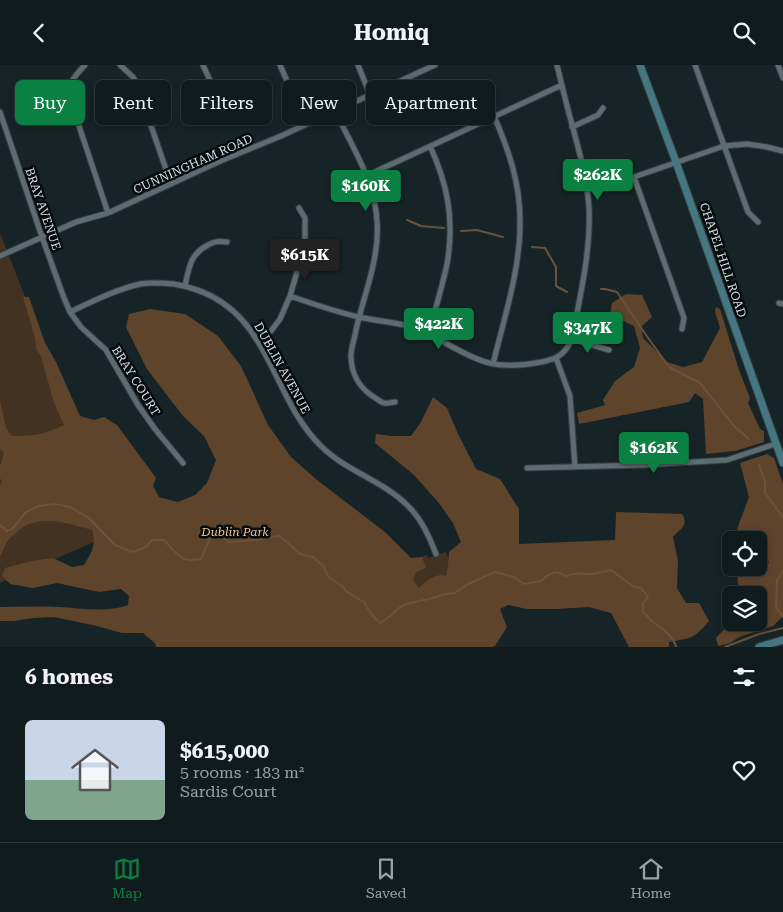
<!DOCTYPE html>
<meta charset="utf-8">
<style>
:root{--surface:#101b1d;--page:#192426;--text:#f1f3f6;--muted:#9ca1a4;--line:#30393b;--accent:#0b8043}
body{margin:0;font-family:"Roboto Serif",serif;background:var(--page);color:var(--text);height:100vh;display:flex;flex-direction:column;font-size:19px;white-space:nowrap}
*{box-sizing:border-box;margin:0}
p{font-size:16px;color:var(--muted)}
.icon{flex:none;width:28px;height:28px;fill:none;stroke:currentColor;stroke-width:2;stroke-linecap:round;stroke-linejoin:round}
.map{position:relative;height:582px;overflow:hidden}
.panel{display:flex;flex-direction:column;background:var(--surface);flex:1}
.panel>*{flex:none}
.banner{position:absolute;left:15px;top:15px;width:500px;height:45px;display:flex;gap:10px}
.fabs{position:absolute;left:722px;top:466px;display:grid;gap:10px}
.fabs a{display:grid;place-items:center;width:45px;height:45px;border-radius:8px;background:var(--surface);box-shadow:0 2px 8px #0003,0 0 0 1px var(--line);font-size:25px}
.price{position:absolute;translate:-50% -42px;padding:0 11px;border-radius:5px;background:var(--accent);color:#fff;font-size:16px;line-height:32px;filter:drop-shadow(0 1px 2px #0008)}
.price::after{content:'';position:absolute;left:50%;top:30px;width:15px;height:11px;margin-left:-8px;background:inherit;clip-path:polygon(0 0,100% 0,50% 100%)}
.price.active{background:#222;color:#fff}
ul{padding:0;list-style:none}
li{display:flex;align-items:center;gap:15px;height:125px;padding:0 25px}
li span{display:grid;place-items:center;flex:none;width:140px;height:100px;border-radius:8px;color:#555}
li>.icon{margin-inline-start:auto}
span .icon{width:60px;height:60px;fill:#fffc;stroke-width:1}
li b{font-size:21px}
h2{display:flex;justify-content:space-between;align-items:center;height:60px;padding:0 25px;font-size:21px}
.chip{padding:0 18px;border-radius:8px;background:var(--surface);box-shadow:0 2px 8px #0003,0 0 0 1px var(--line);font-size:18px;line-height:45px}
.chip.active{background:var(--accent);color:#fff}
header{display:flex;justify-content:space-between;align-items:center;height:65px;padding:0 25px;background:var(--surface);font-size:22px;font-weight:700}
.dock{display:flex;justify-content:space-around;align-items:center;height:70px;border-top:1px solid var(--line);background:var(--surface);font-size:14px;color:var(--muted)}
.dock a{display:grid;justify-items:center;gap:2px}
.dock .active{color:var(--accent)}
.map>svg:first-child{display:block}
</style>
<header><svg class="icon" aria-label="back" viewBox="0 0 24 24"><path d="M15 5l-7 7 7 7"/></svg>Homiq<svg class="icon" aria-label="search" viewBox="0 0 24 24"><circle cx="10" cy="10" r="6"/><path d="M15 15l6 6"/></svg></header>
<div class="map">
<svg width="783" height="582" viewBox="0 0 783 582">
<rect width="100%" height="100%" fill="#162427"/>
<!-- green -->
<path fill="#433122" d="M0,168L107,440L380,506L427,490L428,493L446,487L459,524L381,544L117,467L0,518Z"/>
<!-- forest -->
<path fill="#5f442c" d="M626,229L642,230L652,252L641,262L643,273L667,297L683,302L702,297L720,263L715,247L716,242L720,244L739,305L750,333L748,338L760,364L764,366V377L735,386L706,389L703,334L695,328L689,337L579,359L577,348L605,340L603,335L615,316L634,302L640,283L634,261L619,254L610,261L605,252L610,249L612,238Z
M23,232H29L45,278L56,297L80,351L94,355L104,352L117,360L156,413L153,421L159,432L178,437L195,430L207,418L216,395L204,371L183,351L147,304L126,262L129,249L150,244L185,249L218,271L241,301L268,360L291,392L317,415L385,467L411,493L422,492L426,503L416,507L413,515L419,523C426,516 435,508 446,511L448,501L449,487L461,477L453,458L438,437L414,410L375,378L376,369L391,371H411L421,357L433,332L447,343L458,369L476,404L500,414L519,444V479L615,475L616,447L682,449C689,461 681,463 673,472L678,496L677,523L686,538H699L709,556C694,574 691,573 669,577V582H629L611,548L589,542L556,544H527L508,540L500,544L507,562L495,581L492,582H156L155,578L143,568H122L97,561L54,552L33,553L14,556H0V542C19,542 39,541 58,542C81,543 106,548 128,540L129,531L121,524L99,527L57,518L33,523L10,519L2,511L5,503L32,496L53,493L72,502L84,500C91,489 97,479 92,465C67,458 35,447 15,469C12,471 9,474 7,477C4,482 3,487 0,491V421L2,415L0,414V399H1L4,387L0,385V336L6,363L12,371C32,371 47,369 64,360L54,338L41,291L36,284L35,273Z
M767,389L774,393L783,419V551L773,561L739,572L730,578L718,581L716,573L731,557L759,558V530H739L737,505L749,503L759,502V501L769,498L762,475L737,464L749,432L740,398Z"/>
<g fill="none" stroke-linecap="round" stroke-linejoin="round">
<!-- stream -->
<path stroke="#6d523a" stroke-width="2" d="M407,155L421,161L444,163
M461,166L477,165L503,172
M532,182L545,183L556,202V221L567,227
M601,224H605L617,227L646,270L669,302L700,318L734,361L749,374
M759,400L765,416V428L783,452
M0,460L7,466L12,464L26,447L39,441L55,439L70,442L89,453L115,480L133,487L146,482L152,475H164C170,481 177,491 185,494C190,496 196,495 201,494L211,471H222L229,477L256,475L272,472L280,471L300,489L313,492L324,502L328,511L331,514L342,521L346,526L355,532L364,537C368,545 373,552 380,558L388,553L399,543L406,539L433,533L445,529L455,528L468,519L495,507L514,512L524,519L541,516L548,510L557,507L567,511C575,507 581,509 589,509C597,509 603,507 611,505L634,522L641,523L648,532L643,538V547C646,550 649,553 652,556C661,564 673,569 676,582
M783,506L777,515L776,542L783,552
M725,582L759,569L783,563"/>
<defs>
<path id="street" d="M85,0C75,11 70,15 69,31L108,148
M120,0L133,12L136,17L171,119
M203,0L217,31
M280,0L287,16
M358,0L370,30
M695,0L748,147L758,157
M778,0L783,13
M335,46C352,81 375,117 377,156C380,193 364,229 356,265C355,273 351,282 351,291C351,310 361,325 377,334C378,335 383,338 384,338C387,339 392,337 395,337
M0,47L42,172L64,233L70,247L81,262L106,285L138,340L155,364L183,398
M572,62L598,50L603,43
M366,111L562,20
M634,112L684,253L682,264
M587,125L634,112L724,81L747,79L767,82L783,86
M0,191L76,157L108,148L218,97L281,71L435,0
M185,221C189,203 190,189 208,180C215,176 219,176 227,177
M290,231C313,239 336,247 359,252C377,256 394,257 412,262C425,265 437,273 449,280C483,299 497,304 536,298C554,295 564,292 572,274C580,231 591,187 589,142C587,115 580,89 573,63C567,42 562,21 557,0
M779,238L783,239
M70,247C93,236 115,225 140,219C151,217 163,218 174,219C211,225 239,244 258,277C280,312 290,350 320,380C345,406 382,415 407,440C421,453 429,471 436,489
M429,268C433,252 438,236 442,220C444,211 447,202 448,193C454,152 447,118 430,81
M572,274L609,285
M258,277L271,266L280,254L290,231L305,180V153L299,143
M556,293L570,331L575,402
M493,299C504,254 521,202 520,155C520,118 509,86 494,51
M527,403L644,400L727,395L775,379"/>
<path id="secondary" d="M640,0L676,97L783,398
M759,582L783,575"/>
</defs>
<!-- street casing -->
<use href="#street" stroke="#354043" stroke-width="7"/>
<!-- secondary casing -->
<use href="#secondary" stroke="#354043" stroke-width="9"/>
<!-- street -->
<use href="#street" stroke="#5c6c70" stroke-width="5"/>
<!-- secondary -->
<use href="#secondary" stroke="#457782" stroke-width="7"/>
</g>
<g text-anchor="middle" stroke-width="5" stroke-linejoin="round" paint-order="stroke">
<!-- street labels -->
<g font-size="12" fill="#d7e0e3" stroke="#060c0d">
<text transform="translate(193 99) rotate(-24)" y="4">CUNNINGHAM ROAD</text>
<text transform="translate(43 144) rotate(71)" y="4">BRAY AVENUE</text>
<text transform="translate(723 195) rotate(71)" y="4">CHAPEL HILL ROAD</text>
<text transform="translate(282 303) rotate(61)" y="4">DUBLIN AVENUE</text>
<text transform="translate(136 316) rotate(58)" y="4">BRAY COURT</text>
</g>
<!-- park labels -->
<g font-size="12" font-style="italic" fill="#f6c498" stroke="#060c0d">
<text x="235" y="471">Dublin Park</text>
</g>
</g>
</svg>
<div class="fabs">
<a><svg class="icon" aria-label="locate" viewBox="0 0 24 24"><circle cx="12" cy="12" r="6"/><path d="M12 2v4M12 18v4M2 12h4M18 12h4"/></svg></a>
<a><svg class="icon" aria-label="layers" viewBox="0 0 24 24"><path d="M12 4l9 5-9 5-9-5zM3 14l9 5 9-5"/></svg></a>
</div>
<b class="price" style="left:598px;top:136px">$262K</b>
<b class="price" style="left:366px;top:147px">$160K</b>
<b class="price active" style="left:305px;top:216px">$615K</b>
<b class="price" style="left:439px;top:285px">$422K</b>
<b class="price" style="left:588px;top:289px">$347K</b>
<b class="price" style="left:654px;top:409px">$162K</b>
<div class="banner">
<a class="chip active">Buy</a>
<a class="chip">Rent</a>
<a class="chip">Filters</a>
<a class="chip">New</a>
<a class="chip">Apartment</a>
</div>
</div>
<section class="panel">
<h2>6 homes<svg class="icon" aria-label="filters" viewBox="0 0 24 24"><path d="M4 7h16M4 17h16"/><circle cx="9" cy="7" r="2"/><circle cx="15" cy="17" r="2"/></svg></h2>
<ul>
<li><span style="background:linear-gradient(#c9d6e8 60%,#7fa58c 0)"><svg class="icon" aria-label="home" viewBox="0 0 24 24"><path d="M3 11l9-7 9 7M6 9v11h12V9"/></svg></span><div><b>$615,000</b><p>5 rooms · 183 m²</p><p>Sardis Court</p></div><svg class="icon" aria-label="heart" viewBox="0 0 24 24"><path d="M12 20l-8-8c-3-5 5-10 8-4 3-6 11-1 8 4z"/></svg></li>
</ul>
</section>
<nav class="dock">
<a class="active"><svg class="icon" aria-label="map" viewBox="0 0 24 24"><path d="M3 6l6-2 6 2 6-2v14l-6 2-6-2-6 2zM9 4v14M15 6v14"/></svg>Map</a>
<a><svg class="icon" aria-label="saved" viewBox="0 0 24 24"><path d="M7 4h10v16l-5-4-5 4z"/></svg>Saved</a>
<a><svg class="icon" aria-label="home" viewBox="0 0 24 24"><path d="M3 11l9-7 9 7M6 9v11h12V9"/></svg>Home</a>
</nav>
